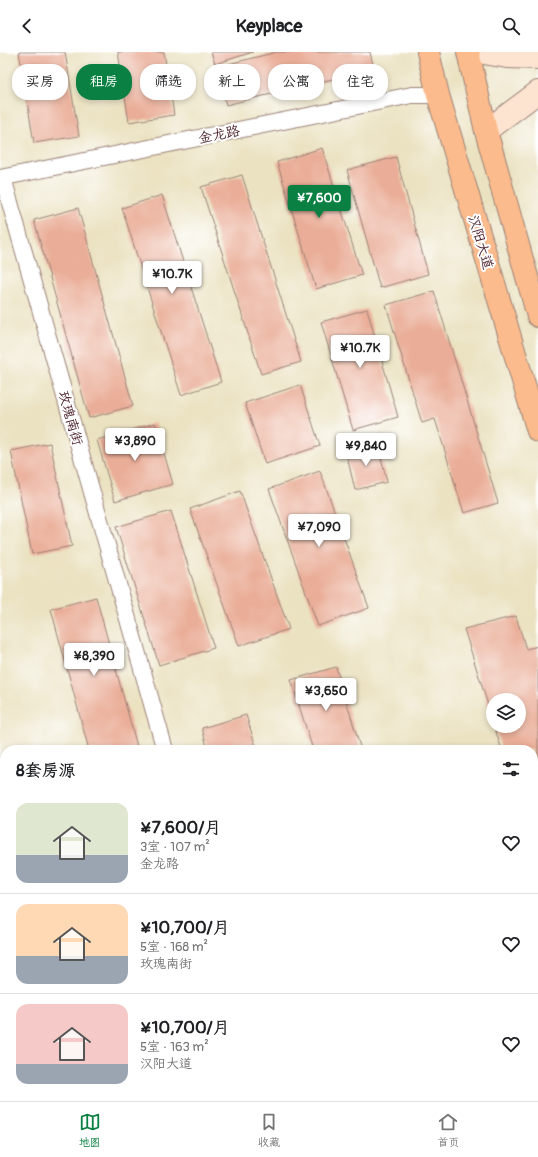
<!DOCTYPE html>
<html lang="zh">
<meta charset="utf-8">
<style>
:root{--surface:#fff;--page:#f6f6f6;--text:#202124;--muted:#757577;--line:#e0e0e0;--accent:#0b8043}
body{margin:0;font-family:Pangolin,"LXGW WenKai TC",sans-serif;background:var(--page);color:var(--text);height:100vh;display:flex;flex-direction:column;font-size:15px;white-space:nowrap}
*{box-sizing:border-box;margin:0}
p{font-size:13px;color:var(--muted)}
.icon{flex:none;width:22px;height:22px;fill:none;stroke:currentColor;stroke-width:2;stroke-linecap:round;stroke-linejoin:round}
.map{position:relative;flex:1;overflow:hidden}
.drawer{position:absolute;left:0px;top:693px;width:538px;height:356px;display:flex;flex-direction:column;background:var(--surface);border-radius:16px 16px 0 0;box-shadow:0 2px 6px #0003}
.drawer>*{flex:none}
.banner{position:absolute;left:12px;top:12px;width:514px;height:36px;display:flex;gap:8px}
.controls{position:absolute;left:486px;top:641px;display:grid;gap:8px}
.controls a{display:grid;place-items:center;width:40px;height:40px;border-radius:50%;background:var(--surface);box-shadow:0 2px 6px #0003;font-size:20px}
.price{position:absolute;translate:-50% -34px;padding:0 9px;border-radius:4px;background:#fff;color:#222;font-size:13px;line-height:26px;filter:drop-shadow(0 1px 2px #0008)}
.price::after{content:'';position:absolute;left:50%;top:24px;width:12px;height:9px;margin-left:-6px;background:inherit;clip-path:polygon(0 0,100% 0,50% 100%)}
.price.current{background:var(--accent);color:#fff}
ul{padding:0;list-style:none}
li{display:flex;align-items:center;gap:12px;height:100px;padding:0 16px}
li+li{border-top:1px solid var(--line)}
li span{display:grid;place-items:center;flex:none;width:112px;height:80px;border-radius:12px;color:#555}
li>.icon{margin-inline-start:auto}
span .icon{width:48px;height:48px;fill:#fffc;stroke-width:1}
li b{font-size:17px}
h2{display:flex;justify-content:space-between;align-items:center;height:48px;padding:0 16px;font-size:17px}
.chip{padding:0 14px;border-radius:16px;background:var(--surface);box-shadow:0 2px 6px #0003;font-size:14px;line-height:36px}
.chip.current{background:var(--accent);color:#fff}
header{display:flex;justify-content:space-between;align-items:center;height:52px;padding:0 16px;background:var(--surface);font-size:18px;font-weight:700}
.tabs{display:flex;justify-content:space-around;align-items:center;height:56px;border-top:1px solid var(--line);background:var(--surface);font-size:11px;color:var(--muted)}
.tabs a{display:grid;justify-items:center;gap:2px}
.tabs .current{color:var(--accent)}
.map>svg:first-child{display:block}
</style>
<header><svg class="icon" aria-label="back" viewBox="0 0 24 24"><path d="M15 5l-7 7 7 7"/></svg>Keyplace<svg class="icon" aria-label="search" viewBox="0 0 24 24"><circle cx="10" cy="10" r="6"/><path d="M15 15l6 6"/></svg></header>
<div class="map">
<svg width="538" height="1049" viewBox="0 0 538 1049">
<rect width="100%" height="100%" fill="#fff"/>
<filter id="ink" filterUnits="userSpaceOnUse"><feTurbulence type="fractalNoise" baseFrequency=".025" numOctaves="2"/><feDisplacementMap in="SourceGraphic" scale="8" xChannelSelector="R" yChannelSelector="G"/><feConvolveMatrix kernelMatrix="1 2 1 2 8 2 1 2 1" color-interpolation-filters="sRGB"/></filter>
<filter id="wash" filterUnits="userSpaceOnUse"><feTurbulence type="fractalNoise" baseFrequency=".012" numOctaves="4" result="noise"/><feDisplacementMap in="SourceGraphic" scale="16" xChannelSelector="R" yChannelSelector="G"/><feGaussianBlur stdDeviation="0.9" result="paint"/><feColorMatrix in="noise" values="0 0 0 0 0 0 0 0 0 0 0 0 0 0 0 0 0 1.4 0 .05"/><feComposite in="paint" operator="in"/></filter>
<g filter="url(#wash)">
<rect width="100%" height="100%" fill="#ebe2c1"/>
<g id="blocks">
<!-- building -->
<path fill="#eaae98" d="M19,0H65L79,84L34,91Z
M118,0H164L174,63L129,70Z
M211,0H253L215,12Z
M277,0H370L374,17L226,53L216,15Z
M322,96L362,223L316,237L277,110Z
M396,105L428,222L380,236L347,118Z
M242,123L301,310L261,322L201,135Z
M162,143L221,330L181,343L122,156Z
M78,156L133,354L89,366L34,168Z
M434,239L498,451L464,461L435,367L422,371L386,253Z
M367,257L398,365L353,378L321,270Z
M300,333L320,394L265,412L245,351Z
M155,371L173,432L115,449L97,388Z
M50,391L72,494L32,502L11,399Z
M378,393L387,430L355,438L346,400Z
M320,419L369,556L318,574L269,437Z
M240,439L289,577L239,594L190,457Z
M171,459L214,596L159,613L116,475Z
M96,545L138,698H89L51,557Z
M516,564L526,597L538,594V751L533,752V698H502L494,674H519V648H493V669L464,577Z
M336,615L361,698H313L291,628Z
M246,663L257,698H208L202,676Z
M538,774V857L533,843V775Z
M5,979V1027H4L0,1010V980Z
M533,1016H534L538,1028V1049H501L499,1044H533Z
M9,1044H57L58,1049H10Z
M110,1044H149L150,1049H111Z
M200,1044H240L241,1049H202Z
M293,1044H342L343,1049H294Z
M423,1044H441L442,1049H408Z"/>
</g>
</g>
<g filter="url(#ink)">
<use href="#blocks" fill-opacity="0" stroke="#9a8076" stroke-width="1"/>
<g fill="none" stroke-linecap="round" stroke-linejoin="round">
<defs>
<path id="street" d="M0,126L412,43H438
M3,126L165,698
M0,941L5,940
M265,1044L267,1049"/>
<path id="secondary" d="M478,0L507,5L538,6
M486,79L538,40"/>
<path id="primary" d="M428,0L438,43L538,379
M468,0L486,79L538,264"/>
</defs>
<!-- street casing -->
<use href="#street" stroke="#9a8076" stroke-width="18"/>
<!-- secondary casing -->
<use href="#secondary" stroke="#9a8076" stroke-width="24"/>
<!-- primary casing -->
<use href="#primary" stroke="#9a8076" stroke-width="24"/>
<!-- street -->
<use href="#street" stroke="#fff" stroke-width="16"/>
<!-- secondary -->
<use href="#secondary" stroke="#fde4d1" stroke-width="22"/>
<!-- primary -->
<use href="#primary" stroke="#fbbb8c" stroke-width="22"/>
</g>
</g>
<g text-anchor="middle" stroke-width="4" stroke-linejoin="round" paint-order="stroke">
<!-- street labels -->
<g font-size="14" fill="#4a1f2b" stroke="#fff">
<text transform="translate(219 82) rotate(-11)" y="5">金龙路</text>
<text transform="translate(481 190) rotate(73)" y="5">汉阳大道</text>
<text transform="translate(71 366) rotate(74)" y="5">玫瑰南街</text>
</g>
</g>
</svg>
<div class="controls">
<a><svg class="icon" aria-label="layers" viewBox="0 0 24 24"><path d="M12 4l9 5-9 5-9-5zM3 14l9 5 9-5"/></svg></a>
</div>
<b class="price current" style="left:319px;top:167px">¥7,600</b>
<b class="price" style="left:172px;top:243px">¥10.7K</b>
<b class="price" style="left:360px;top:317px">¥10.7K</b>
<b class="price" style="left:135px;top:410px">¥3,890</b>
<b class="price" style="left:366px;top:415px">¥9,840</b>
<b class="price" style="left:319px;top:496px">¥7,090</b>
<b class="price" style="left:94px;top:625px">¥8,390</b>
<b class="price" style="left:326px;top:660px">¥3,650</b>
<div class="banner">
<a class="chip">买房</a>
<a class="chip current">租房</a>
<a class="chip">筛选</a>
<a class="chip">新上</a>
<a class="chip">公寓</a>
<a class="chip">住宅</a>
</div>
<section class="drawer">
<h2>8套房源<svg class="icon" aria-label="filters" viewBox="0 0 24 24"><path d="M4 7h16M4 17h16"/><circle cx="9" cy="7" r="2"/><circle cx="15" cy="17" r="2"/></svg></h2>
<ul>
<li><span style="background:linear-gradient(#dfe7d0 65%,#9aa5b1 0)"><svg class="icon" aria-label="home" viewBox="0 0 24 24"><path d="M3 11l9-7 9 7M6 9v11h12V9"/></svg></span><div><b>¥7,600/月</b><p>3室 · 107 m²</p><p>金龙路</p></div><svg class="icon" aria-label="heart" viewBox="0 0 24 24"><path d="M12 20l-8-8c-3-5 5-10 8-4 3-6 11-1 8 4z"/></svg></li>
<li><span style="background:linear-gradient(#ffd9b3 65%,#9aa5b1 0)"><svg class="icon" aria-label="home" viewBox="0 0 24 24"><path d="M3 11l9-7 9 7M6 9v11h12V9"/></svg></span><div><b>¥10,700/月</b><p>5室 · 168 m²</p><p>玫瑰南街</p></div><svg class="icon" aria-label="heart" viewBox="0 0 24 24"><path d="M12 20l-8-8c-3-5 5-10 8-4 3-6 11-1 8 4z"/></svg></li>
<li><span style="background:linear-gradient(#f6c9c9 75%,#9aa5b1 0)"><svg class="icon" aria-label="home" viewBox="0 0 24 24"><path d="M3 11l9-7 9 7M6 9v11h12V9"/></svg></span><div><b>¥10,700/月</b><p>5室 · 163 m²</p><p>汉阳大道</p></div><svg class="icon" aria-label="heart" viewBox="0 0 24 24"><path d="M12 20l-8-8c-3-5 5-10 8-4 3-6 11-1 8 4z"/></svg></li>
</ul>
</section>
</div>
<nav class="tabs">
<a class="current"><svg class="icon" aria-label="map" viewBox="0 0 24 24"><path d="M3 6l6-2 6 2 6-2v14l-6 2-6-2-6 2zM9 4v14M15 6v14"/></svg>地图</a>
<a><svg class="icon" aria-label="saved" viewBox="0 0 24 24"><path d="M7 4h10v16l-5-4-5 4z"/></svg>收藏</a>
<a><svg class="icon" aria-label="home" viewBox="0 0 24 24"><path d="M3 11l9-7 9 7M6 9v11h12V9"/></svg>首页</a>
</nav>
